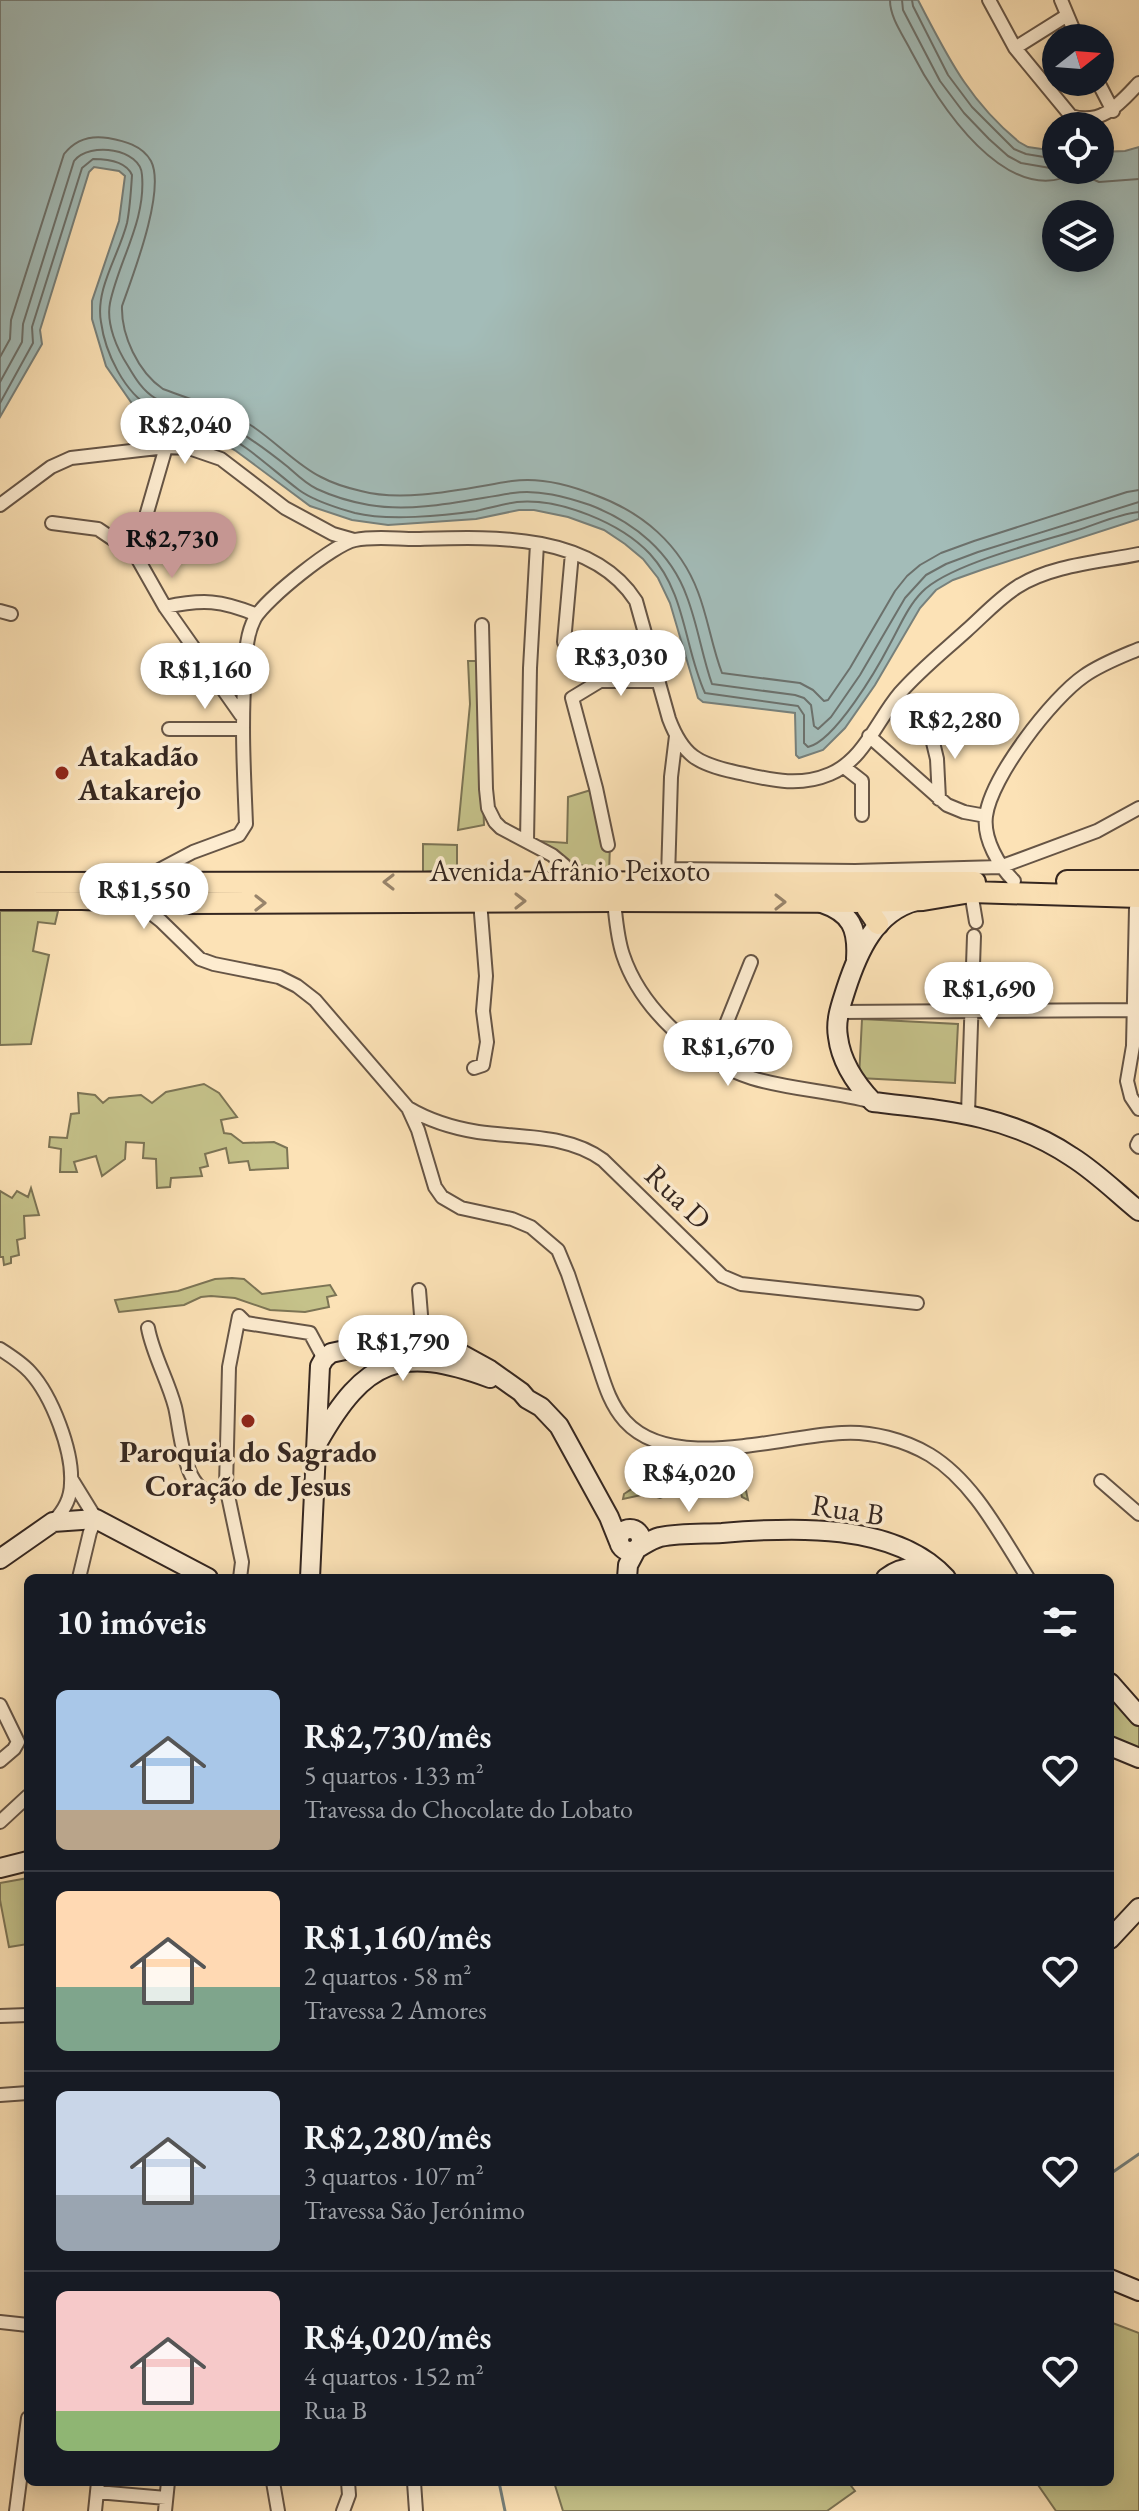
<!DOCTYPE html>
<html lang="pt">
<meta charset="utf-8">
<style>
:root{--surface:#171b24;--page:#20242c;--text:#f1f3f6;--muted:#9ea1a6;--line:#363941;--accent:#c59692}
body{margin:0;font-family:"EB Garamond",serif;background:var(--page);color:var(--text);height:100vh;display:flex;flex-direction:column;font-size:30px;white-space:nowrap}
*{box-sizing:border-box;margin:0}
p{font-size:26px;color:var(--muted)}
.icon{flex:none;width:44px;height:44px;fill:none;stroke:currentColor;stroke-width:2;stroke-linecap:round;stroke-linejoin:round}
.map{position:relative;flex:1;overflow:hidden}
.sheet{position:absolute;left:24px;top:1574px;width:1090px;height:912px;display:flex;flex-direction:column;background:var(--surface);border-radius:12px;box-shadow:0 4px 20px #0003}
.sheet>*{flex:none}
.needle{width:52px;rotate:73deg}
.fabs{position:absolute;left:1042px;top:24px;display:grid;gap:16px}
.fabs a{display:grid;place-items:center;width:72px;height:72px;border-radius:50%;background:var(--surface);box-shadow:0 4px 20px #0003;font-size:40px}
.price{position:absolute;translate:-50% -68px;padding:0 18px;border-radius:28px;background:#fff;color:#222;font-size:26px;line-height:52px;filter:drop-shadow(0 2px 4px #0008)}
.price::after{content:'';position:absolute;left:50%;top:48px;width:24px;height:18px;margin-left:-12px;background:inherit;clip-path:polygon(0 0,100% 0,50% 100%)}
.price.current{background:var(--accent);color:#111}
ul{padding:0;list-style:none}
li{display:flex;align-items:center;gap:24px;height:200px;padding:0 32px}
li+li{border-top:2px solid var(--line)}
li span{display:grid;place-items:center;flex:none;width:224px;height:160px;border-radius:12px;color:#555}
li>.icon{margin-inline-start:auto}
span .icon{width:96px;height:96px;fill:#fffc;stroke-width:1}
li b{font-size:34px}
h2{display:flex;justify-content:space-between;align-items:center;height:96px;padding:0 32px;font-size:34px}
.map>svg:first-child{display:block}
</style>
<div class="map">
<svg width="1139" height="2511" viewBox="0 0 1139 2511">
<rect width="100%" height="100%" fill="#fce2b6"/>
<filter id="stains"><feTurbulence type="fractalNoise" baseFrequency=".0025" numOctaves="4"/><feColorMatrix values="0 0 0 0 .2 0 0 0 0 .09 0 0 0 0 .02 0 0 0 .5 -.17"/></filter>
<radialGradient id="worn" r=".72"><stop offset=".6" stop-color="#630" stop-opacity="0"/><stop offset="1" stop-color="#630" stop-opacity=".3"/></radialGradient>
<!-- green -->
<path fill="#c5c28a" stroke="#7c7455" stroke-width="2" d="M468,661H478L484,825L458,830L470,704Z
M594,789L610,844L609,874L533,850L539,841L567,843L568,797Z
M423,844L457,845V869L423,872Z
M0,911H58L55,924L38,922L33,951L49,955L31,1044L0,1045Z
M862,1019L958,1024L955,1083L859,1078Z
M204,1084L219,1093L237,1117L221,1120L224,1133L231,1134L243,1143L274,1142L287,1148L288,1168L250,1170L248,1161L229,1163L226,1148L205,1154L208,1166L200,1168L202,1176L171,1178L170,1187L157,1188L156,1159L143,1158L144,1143L126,1142L125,1159L102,1176L96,1156L74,1162L77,1172H60L61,1149L49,1147L50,1137L67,1138L71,1114L79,1113L78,1093L95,1095L103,1103L109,1098L141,1095L152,1103L166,1092Z
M31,1188L39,1215L24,1216L25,1238L17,1240L19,1255L11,1257V1263L4,1265L3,1257H0V1191L12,1198L17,1191L28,1197Z
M232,1278L244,1279L262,1294L330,1285L336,1295L327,1297L329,1307L305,1312L270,1310L235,1298L211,1296L201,1297L184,1305L119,1312L115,1300L178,1291L215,1279Z
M641,1471L652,1476L656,1490L745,1486L748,1500L742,1497L740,1489L682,1490L660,1498L646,1494L623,1499L624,1494L633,1488Z
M1110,1695L1139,1726V1753L1110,1740Z
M28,1878V1944L9,1947L0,1900V1883Z
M1110,2322L1139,2333V2511H1056L1036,2482H1110Z
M554,2482H848L855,2491L827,2511H563Z"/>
<!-- water -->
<path fill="#a3bcb8" stroke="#77807b" stroke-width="2" fill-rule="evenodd" d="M0,0H918C948,57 968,100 1019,142L1028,147L1056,151V170H1100V152L1125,151L1139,147V519L984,569L953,580L936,590L920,608L875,685L845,728L823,750L799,758L796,755L795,713L703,702L698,698L670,603L658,578L643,559L625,544L604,530L568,517L534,510H519L476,519L388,525L352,520L310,506L236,451L215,439L148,415L133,405L106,366L92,319V301L119,221L125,176L119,171L94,167L89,172L40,330L42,344L0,417ZM1056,214H1100V258H1056Z"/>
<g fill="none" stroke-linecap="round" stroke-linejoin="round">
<!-- shore -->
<path stroke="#6c716c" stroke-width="2" d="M890,0C890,18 903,35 911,51C937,102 1007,212 1077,172L1099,182L1139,179
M902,0L903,10L940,81L964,113L989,139L1008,156L1021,163L1056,169
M912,0L913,6L948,75L972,107L1014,149L1026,154L1056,159
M0,357L10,339L11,320L64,154C75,140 90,135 108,138C124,141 142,145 151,161C166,190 133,275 122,306C121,335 138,372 163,389C194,401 224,408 252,426C275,441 298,466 321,477C332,483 348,488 361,491C405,503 467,488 512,481C539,477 570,485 595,495C642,512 680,544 698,592C708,618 712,647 722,673L800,683L813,690L824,701L828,700L850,668L895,591L907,576L920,565L941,553L974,541L1127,492L1139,490
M0,382L22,342L23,324L74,161C90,141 141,149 142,175C146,221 119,260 110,303C106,324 117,349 128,366C135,378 143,391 155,398C176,410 202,412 223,423C246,434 268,451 288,467C297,475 306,484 317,489C332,496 352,502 369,505C416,513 466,500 513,493C538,489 566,497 590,505C634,522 671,552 687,597C698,626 702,656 712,684L795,695L804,698L811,705L814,726L818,729L831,717L860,675L905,598L926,575L946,564L978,552L1139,502
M0,403L33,343L32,327L82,168L93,159C107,159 126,161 132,175C131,191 130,208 127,223C119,255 95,289 101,322C105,352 124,393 152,408C172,419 195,421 215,430C247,444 271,469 299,490C314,501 337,508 355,513C387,521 443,516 476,511C490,508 503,504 517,502C560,498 621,523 650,554C686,593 684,647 705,693L798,706L804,715V743L808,747C835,741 877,669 890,644C900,626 908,606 922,592C948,565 1036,543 1075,531C1095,525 1118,514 1139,512"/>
<!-- stream -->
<path stroke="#77807b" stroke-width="3" d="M1110,2174L1139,2154
M499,2482L505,2511"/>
<defs>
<path id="street" d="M989,0L1015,48L1071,116C1102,126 1120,103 1139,83
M1061,0L1077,38
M1015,48L1066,16
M1098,82L1113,111
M0,505L51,467L71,458L166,447L189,448L221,459L285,508L333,534L354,540
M52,523L98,529L135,554L165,607L241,715
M135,554L166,447
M165,607C203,599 221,600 257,615
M0,611L11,614
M482,625L486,789L488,808L495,822L501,828L552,855L564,865L574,881
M564,642L572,553
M169,729H242
M930,730L937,759L939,799
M869,736L947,805L964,812L986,816
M844,767L862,781V815
M527,841L530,668L537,544
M608,845L596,788L572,698L600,681H658
M669,869L855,871L1000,867L1097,831L1139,808
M668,877L671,777L676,736
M142,879L193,852L239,835L246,824C244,773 241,723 245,672C246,653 246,635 255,618C266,599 334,544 355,540C374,536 397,539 416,539C488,537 591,531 636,601L669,719C683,756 698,764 735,772C768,779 797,788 830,774C864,760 877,720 900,693C920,670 944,651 966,631C983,616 998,599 1017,587C1051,565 1100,562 1139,554
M1014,881C999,866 983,839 986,816C991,777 1052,698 1084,676C1101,664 1120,657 1139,649
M971,892L976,922
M614,901C616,919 617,937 623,955C641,1009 698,1061 752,1078C791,1090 833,1091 873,1102
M138,903L161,921L200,959L214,964L279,977L297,986L315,1000L408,1108L418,1130L435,1187L442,1197L461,1208L512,1219L531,1227L558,1250L568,1274C577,1301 586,1328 595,1355C603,1378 608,1402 625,1421C672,1473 780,1436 842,1433C871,1431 905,1440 930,1455C974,1482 1001,1536 1028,1578
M1136,908L1133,1046L1127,1081L1131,1097L1139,1109
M839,1012L1139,1010
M712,1059L751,962
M474,1068L483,1065L487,1042L483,1011L486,976L480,901
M408,1108C430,1121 453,1128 478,1132C520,1138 568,1134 603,1160L722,1276L741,1284L917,1303
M968,1113L974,936
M1139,1141L1137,1145L1139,1147
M419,1290L423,1340
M148,1328C153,1355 168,1380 175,1407C181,1430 184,1512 226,1486
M0,1349C11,1356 22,1363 30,1372C52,1396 73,1451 71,1483C71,1498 63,1512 53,1522
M72,1480L96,1519L90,1532L79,1578
M1101,1481L1139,1514
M240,1578L242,1562L226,1486L229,1367L239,1316L246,1323L310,1333L324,1359
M0,1705L18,1742L14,1749L0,1761
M0,1822L28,1796
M0,2016L28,2015
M0,2095L28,2093
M0,2322L28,2325
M273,2482L278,2511
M414,2482L416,2511
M97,2492L166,2498
M16,2511L28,2418
M95,2511L98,2482
M165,2511L168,2482
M343,2511L349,2495L348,2482"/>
<path id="secondary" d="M916,901C875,912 858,952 846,989C841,1005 835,1020 838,1037C841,1062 856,1084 873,1102C944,1110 1010,1115 1072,1157C1096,1172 1117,1193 1139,1211
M822,903C851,913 858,928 856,959
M318,1442C365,1359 400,1345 490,1378
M619 1540a11 11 0 1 1 22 0a11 11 0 1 1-22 0Z
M638,1548C645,1544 652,1539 660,1537C680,1533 702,1534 722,1533C791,1527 895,1522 946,1578
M0,1559L53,1522L96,1519L208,1578
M310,1578L320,1366L324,1359L331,1353L382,1342L423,1340L450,1348L490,1370L521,1392L527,1399L541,1407L559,1426L609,1517L619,1542
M627,1578L628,1565L637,1548
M886,1578C902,1566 917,1565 935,1572
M1110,1683L1139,1716
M1110,1746L1139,1758
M0,1868L28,1861
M1110,1939L1139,1908
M1110,2279L1139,2291"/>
<path id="primary" d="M1067,881H1139
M0,883L975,882
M866,894L867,908L878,924
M0,899H82L187,903L614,901L867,902L923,900L971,892L1139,897"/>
</defs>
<!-- street casing -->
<use href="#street" stroke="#665546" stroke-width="16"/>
<!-- secondary casing -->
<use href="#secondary" stroke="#342620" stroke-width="22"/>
<!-- primary casing -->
<use href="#primary" stroke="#342620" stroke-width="24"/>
<!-- street -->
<use href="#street" stroke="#fdecd0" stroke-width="12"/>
<!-- secondary -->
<use href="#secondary" stroke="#fdecd0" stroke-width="18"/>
<!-- primary -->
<use href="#primary" stroke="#fce2b6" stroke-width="20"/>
</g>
<!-- one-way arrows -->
<defs><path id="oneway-chevron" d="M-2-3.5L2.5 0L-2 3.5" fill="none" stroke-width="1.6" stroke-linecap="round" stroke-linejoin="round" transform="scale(2)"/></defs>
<g stroke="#98846b">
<use href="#oneway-chevron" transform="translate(389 882) rotate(180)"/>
<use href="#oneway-chevron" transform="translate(520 901)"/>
<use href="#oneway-chevron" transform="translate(780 902)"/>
<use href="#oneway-chevron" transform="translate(260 903)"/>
</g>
<!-- markers -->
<g fill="#8f2418" stroke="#fdecd0" stroke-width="3">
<circle cx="62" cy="773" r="8"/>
<circle cx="248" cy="1421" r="8"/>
</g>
<g text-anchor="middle" stroke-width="7" stroke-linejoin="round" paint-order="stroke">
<!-- poi labels -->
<g font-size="30" font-weight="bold" fill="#342620" stroke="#fdecd0" text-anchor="start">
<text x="78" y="766">Atakadão<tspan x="78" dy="34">Atakarejo</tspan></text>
<text x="248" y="1462" text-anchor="middle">Paroquia do Sagrado<tspan x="248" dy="34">Coração de Jesus</tspan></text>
</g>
<!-- street labels -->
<g font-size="30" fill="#342620" stroke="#fdecd0">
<text x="570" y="881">Avenida Afrânio Peixoto</text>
<text transform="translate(678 1197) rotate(44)" y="10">Rua D</text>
<text transform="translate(848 1510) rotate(9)" y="10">Rua B</text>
</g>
</g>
<rect width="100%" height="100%" filter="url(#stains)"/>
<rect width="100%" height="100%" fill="url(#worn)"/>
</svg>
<div class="fabs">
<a><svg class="needle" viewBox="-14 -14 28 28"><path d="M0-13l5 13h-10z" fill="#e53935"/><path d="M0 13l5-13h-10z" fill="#9ea1a6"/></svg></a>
<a><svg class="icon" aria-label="locate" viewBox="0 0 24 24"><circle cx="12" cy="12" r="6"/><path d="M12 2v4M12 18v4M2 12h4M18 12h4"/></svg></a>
<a><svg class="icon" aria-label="layers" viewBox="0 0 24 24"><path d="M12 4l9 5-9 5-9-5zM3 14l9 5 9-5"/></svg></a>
</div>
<b class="price" style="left:185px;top:466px">R$2,040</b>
<b class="price current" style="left:172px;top:580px">R$2,730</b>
<b class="price" style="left:621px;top:698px">R$3,030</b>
<b class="price" style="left:205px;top:711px">R$1,160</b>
<b class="price" style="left:955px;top:761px">R$2,280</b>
<b class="price" style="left:144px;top:931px">R$1,550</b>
<b class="price" style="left:989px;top:1030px">R$1,690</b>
<b class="price" style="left:728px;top:1088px">R$1,670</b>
<b class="price" style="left:403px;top:1383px">R$1,790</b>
<b class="price" style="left:689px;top:1514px">R$4,020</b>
<section class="sheet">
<h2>10 imóveis<svg class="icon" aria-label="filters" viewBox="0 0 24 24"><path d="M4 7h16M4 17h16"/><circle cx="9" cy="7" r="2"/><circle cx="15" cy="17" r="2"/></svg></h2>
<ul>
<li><span style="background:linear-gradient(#a9c7e8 75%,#b9a48a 0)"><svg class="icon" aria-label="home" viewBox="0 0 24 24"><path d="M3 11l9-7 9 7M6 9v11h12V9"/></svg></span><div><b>R$2,730/mês</b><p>5 quartos · 133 m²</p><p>Travessa do Chocolate do Lobato</p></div><svg class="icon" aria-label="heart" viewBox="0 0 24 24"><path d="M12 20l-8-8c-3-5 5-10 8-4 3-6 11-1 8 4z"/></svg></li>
<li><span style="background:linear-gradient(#ffd9b3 60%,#7fa58c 0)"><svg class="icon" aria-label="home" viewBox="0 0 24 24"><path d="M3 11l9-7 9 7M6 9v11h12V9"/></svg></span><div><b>R$1,160/mês</b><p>2 quartos · 58 m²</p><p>Travessa 2 Amores</p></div><svg class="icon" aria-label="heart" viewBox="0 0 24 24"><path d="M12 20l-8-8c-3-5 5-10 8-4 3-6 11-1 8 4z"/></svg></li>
<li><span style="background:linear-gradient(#c9d6e8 65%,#9aa5b1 0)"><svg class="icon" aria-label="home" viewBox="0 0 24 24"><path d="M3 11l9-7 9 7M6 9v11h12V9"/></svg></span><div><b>R$2,280/mês</b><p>3 quartos · 107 m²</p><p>Travessa São Jerónimo</p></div><svg class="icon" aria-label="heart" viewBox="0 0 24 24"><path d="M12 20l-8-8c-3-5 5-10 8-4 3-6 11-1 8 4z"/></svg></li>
<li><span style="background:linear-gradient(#f6c9c9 75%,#8fb573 0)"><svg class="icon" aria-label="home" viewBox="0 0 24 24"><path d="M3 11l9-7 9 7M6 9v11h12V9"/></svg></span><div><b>R$4,020/mês</b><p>4 quartos · 152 m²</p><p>Rua B</p></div><svg class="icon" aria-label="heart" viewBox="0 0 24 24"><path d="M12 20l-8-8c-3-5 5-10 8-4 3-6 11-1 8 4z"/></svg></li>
</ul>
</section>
</div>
